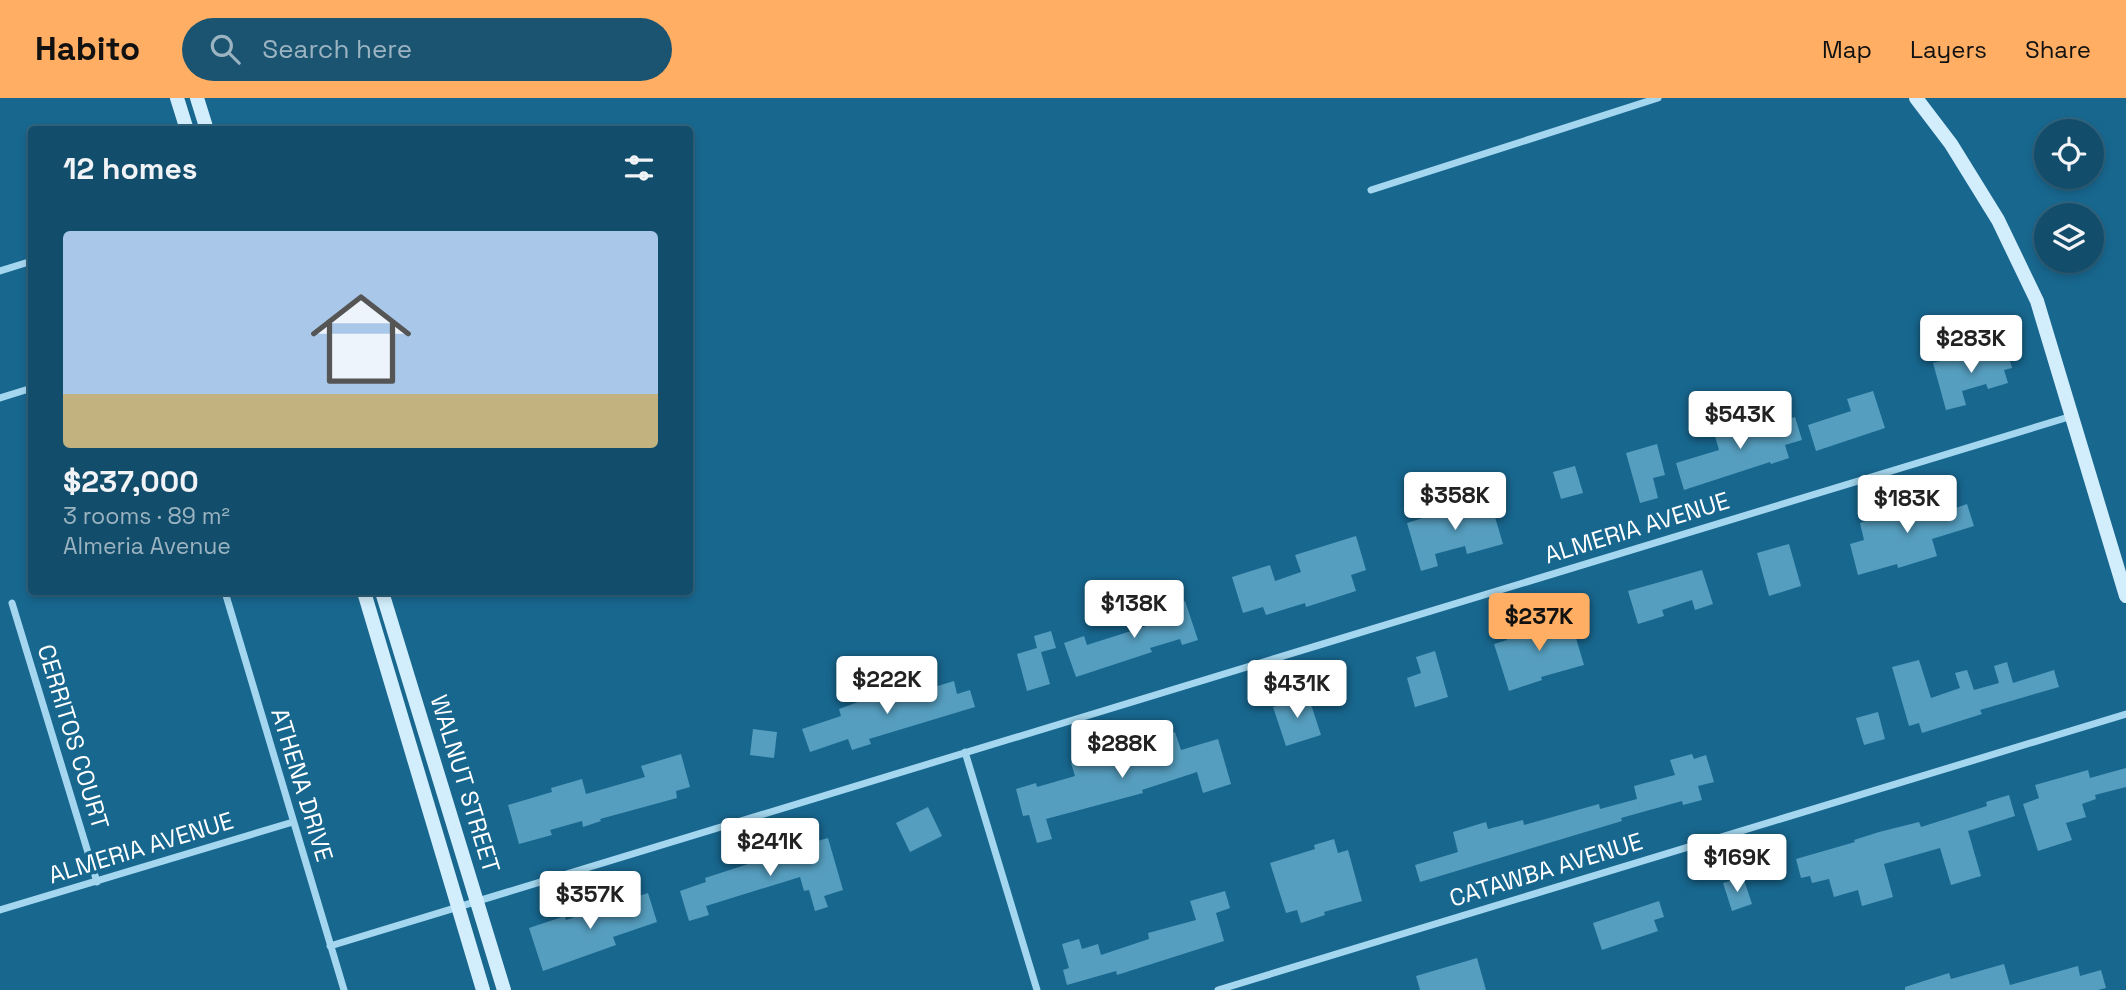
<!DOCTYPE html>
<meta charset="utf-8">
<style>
:root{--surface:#124d6b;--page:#1b5471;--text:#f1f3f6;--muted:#9cb4c1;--line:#31647e;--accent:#ffae63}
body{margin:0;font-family:"Space Grotesk",sans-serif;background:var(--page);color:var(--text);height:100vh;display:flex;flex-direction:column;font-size:26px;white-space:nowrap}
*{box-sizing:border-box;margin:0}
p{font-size:23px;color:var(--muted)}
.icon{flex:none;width:38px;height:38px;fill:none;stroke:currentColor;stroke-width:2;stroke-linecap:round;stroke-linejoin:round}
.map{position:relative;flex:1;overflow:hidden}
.details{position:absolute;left:28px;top:28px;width:665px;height:469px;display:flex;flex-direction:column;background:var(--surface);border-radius:7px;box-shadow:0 4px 10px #0003,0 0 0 2px var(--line)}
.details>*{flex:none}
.tools{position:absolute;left:2034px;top:21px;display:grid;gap:14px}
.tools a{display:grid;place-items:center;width:70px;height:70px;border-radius:50%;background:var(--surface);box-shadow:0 4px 10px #0003,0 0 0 2px var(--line);font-size:35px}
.price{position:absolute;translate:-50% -60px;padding:0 16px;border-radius:7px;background:#fff;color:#222;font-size:23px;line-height:46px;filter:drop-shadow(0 2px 4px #0008)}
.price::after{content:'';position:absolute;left:50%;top:42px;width:21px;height:16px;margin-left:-10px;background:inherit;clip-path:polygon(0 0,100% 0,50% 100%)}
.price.active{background:var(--accent);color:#111}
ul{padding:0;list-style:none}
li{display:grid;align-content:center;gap:14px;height:371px;padding:0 35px}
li+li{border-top:2px solid var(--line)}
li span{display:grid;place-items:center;height:217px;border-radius:7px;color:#555}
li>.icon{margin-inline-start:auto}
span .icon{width:126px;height:126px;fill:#fffc;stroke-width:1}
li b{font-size:30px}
h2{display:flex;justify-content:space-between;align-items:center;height:84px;padding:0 35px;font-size:30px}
header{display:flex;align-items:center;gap:42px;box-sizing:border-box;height:98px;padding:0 35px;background:var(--accent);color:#111}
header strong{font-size:33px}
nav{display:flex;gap:38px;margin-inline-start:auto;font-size:24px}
.search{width:490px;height:63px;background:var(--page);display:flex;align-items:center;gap:18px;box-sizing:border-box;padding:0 24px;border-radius:38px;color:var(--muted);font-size:26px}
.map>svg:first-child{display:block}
</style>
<header>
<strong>Habito</strong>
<div class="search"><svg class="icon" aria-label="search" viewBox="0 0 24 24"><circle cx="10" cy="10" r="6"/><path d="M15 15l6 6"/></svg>Search here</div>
<nav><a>Map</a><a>Layers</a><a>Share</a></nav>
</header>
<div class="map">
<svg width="2126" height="892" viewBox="0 0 2126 892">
<rect width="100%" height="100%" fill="#18678f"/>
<!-- building -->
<path fill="#569ebf" d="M2006,249L2012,270L2004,272L2008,285L1988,291L1986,286L1962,293L1966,307L1946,312L1933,265L1968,255L1969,260Z
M1873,293L1885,330L1816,353L1808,327L1851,313L1847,301Z
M1745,314L1751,333L1795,319L1802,342L1785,347L1789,360L1771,366L1770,364L1684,392L1676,365L1719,352L1714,335L1735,328L1731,318Z
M1657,346L1665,377L1653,380L1658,400L1640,405L1626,355Z
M1575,368L1583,395L1561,401L1553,374Z
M1946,398L1950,412L1967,406L1974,428L1932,441L1937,458L1898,470L1897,466L1858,477L1850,446L1864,442L1860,425Z
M1466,399L1469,409L1490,402L1503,446L1467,456L1465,448L1435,456L1438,468L1421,473L1407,425L1454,410L1452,403Z
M1356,438L1366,472L1351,477L1356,493L1306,509L1305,505L1266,517L1263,509L1243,515L1232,479L1270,467L1275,483L1301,474L1295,457Z
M1789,446L1801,488L1769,498L1757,455Z
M1702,472L1713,506L1695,512L1692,502L1662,512L1664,518L1638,526L1628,493Z
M1173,501L1175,507L1185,503L1198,542L1182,547L1180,541L1150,550L1152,554L1076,579L1064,545L1084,538L1087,547L1153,526L1148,509Z
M1555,520L1556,524L1570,520L1584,567L1541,579L1542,582L1509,593L1494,546L1507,542L1506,538Z
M1051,533L1056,550L1041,554L1050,586L1027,593L1017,556L1037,550L1034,538Z
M1435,553L1448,599L1415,609L1407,580L1421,575L1416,559Z
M1919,562L1931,600L1960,590L1955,575L1967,572L1974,592L1999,585L1994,568L2007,564L2013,585L2054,572L2059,589L1980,612L1982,616L1922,635L1919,625L1909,628L1892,569Z
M954,583L957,596L970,592L975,609L869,641L871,646L852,652L848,641L810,654L802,631L841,618L839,611L899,589L902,599Z
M1307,594L1321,637L1286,648L1273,609L1296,602L1295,598Z
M1878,614L1885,641L1864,647L1856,620Z
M753,631L777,634L774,660L750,657Z
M1175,634L1181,652L1218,641L1231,686L1203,695L1197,674L1142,692L1143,695L1046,721L1052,741L1037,745L1029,717L1023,718L1016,691L1036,685L1037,689L1075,678L1071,665L1089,660L1090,663L1114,656L1118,669L1148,660L1143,645Z
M681,656L690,689L676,693L677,700L600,721L601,723L583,729L582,723L550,732L552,737L519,746L508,707L552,694L551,690L582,681L586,696L645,679L641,668Z
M1692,656L1694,661L1706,657L1714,684L1698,688L1702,702L1683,707L1682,703L1621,720L1622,723L1420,784L1415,767L1458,754L1453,734L1486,724L1488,731L1523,722L1524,727L1599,706L1600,711L1637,701L1634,688L1675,677L1670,662Z
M2126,670V689L2095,697L2096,701L2082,706L2086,719L2066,725L2072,742L2038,753L2023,706L2039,700L2035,687L2088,672L2090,680Z
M2009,697L2015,718L1968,733L1981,778L1951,787L1940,750L1884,766L1893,799L1862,808L1858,792L1834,799L1829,781L1812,785L1810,778L1801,780L1796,761L1855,744L1854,742L1879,734L1919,724L1921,729L1987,708L1986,704Z
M928,709L942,738L910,754L896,725Z
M828,740L843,792L824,798L828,809L815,813L809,792L804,793L800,779L706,808L709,817L689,823L680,793L706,784L705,780L748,766L747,763Z
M1334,741L1338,755L1348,752L1362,803L1324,814L1325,817L1301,825L1297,812L1286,815L1270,765L1315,751L1314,747Z
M1743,779L1752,806L1732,813L1723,785Z
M1225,793L1230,810L1216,815L1224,843L1117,877L1116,873L1067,887L1063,872L1069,870L1062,846L1079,841L1082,851L1098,846L1101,857L1149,841L1148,835L1196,822L1190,803Z
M648,795L657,824L613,839L616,847L543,873L529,830L565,818L566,822Z
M1659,803L1664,819L1654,822L1658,833L1602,852L1593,825Z
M1477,860L1486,892H1420L1416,878Z
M2004,866L2010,887L2078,868L2080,878L2101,872L2106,890L2098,892H1905V889L1949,875L1951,881Z"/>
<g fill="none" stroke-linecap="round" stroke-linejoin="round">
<!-- street -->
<path stroke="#a4d7ef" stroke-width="7" d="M1371,92L1658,0
M0,173L32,163
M0,300L32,290
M225,494L344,892
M12,505L97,784
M965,654L1037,892
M0,812L293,724
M330,848L2072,318
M1218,892L2126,616"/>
<!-- secondary -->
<path stroke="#d2edfb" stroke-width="14" d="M177,0L187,32
M197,0L207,32
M1916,0L1951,46L1998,122L2037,203L2126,498
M364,494L483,892
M382,494L504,892"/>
</g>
<g text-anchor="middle" stroke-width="7" stroke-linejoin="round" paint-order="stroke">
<!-- street labels -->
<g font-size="24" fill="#fff" stroke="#18678f">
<text transform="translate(1637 430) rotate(-17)" y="8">ALMERIA AVENUE</text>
<text transform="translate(73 639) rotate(73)" y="8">CERRITOS COURT</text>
<text transform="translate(465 686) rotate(73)" y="8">WALNUT STREET</text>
<text transform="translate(302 687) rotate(73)" y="8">ATHENA DRIVE</text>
<text transform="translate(141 750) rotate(-17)" y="8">ALMERIA AVENUE</text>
<text transform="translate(1546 772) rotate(-17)" y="8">CATAWBA AVENUE</text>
</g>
</g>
</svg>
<div class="tools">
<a><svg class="icon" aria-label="locate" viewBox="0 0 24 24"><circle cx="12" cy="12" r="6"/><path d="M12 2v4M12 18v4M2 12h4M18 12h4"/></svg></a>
<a><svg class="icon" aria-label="layers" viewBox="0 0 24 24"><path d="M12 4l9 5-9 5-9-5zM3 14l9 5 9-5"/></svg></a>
</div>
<b class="price" style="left:1971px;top:277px">$283K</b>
<b class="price" style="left:1740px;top:353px">$543K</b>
<b class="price" style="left:1455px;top:434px">$358K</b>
<b class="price" style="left:1907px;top:437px">$183K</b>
<b class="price" style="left:1134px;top:542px">$138K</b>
<b class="price active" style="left:1539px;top:555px">$237K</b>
<b class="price" style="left:887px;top:618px">$222K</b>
<b class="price" style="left:1297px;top:622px">$431K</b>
<b class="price" style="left:1122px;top:682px">$288K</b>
<b class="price" style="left:770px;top:780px">$241K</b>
<b class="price" style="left:1737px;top:796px">$169K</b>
<b class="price" style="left:590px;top:833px">$357K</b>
<section class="details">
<h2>12 homes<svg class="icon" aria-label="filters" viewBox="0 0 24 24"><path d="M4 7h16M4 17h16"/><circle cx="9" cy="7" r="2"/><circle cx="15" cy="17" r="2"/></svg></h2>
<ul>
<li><span style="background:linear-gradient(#a9c7e8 75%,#c2b280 0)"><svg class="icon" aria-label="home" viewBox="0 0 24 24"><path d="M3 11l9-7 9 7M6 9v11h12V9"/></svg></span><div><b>$237,000</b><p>3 rooms · 89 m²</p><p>Almeria Avenue</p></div></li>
</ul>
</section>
</div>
